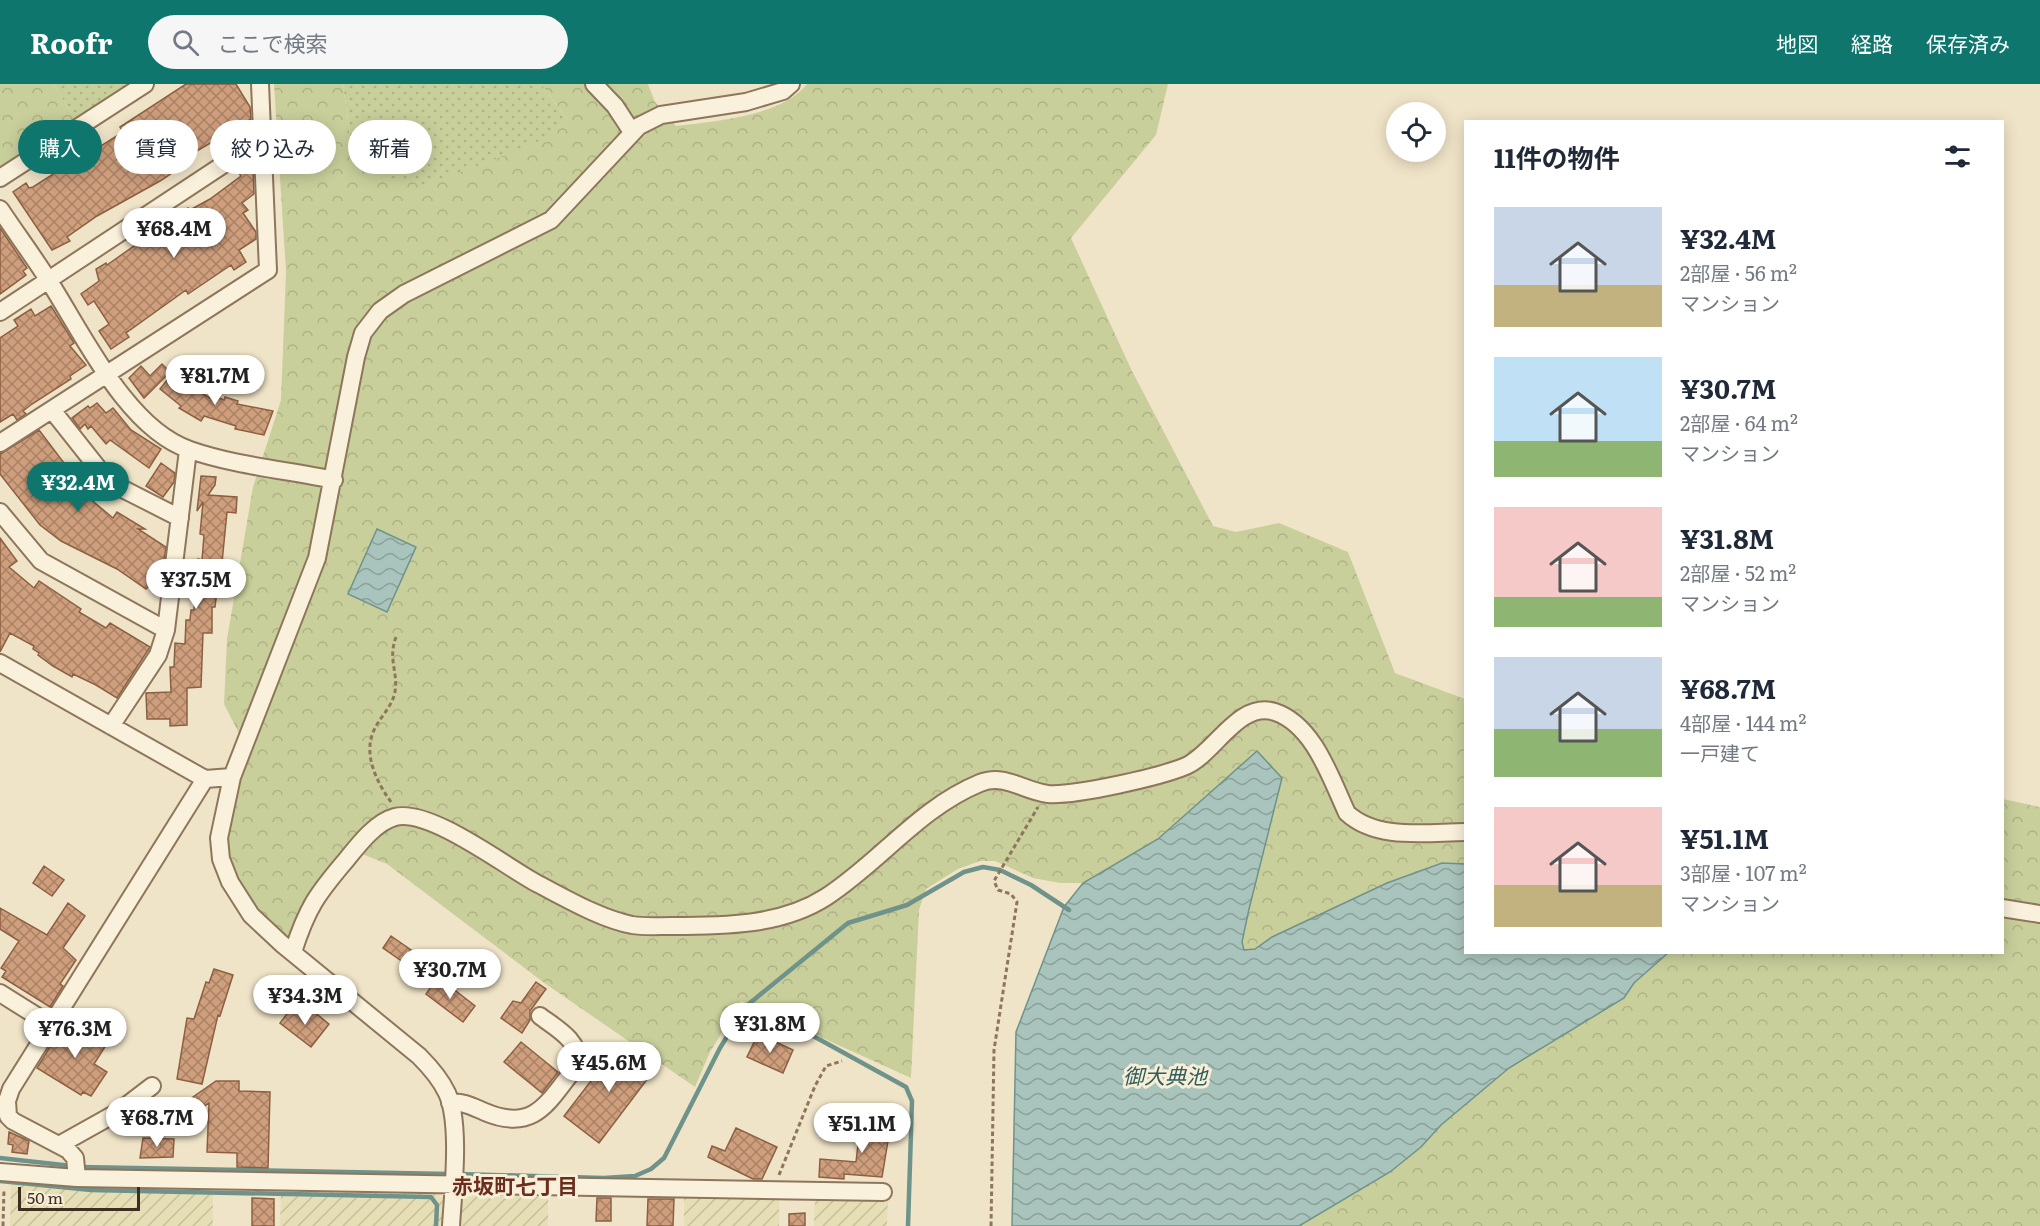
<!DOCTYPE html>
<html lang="ja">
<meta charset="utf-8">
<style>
:root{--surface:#fff;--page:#f6f6f7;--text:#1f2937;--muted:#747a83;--accent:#0f766e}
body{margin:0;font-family:Literata,"Noto Sans JP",serif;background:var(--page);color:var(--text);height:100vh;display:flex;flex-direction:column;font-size:22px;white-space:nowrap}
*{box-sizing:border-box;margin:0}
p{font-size:20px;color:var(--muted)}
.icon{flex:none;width:33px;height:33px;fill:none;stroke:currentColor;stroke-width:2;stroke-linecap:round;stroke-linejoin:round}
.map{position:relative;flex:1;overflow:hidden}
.drawer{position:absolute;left:1464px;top:36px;width:540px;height:834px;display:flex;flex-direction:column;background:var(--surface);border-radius:0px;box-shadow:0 3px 15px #0003}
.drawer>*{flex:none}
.hud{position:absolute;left:18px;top:36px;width:570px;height:54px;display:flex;gap:12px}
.buttons{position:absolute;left:1386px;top:18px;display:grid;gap:12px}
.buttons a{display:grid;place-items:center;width:60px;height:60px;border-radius:50%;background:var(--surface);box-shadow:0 3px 15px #0003;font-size:30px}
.scale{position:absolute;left:18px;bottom:15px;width:122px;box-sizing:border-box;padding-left:6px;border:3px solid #3d2e20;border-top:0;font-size:16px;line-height:21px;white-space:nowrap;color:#3d2e20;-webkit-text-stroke:4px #f7eed8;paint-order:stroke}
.price{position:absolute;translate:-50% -51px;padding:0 14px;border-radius:21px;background:#fff;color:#222;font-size:20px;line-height:39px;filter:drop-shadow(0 2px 3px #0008)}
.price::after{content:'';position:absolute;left:50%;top:36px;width:18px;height:14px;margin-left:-9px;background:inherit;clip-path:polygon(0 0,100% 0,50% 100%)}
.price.selected{background:var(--accent);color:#fff}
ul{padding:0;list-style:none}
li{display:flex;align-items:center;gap:18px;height:150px;padding:0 30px}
li span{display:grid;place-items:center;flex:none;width:168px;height:120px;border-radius:0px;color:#555}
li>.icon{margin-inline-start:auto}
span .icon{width:72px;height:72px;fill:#fffc;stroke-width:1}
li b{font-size:26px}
h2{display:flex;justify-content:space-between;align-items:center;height:72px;padding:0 30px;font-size:26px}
.chip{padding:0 21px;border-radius:27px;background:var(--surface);box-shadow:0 3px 15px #0003;font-size:21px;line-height:54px}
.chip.selected{background:var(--accent);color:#fff}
header{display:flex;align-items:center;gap:36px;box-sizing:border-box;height:84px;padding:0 30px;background:var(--accent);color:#fff}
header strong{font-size:28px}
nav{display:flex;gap:33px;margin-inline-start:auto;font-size:21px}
.search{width:420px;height:54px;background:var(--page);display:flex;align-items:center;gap:15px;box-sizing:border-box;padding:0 21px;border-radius:33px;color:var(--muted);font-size:22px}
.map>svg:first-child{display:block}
</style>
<header>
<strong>Roofr</strong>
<div class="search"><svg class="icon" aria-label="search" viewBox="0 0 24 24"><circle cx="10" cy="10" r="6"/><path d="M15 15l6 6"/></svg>ここで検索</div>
<nav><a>地図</a><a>経路</a><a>保存済み</a></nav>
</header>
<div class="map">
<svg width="2040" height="1142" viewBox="0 0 2040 1142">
<defs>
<pattern id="farmland-furrows" width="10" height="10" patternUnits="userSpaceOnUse" patternTransform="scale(1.5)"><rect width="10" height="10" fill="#e6deb5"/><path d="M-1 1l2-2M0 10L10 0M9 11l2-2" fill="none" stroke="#c6bf9b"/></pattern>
<pattern id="forest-crowns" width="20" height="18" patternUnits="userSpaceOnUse" patternTransform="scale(1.5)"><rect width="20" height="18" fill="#c9cf9b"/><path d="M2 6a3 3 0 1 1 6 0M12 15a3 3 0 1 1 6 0" fill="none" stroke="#aeb285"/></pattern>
<pattern id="park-dots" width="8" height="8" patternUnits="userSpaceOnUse" patternTransform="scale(1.5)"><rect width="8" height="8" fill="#c9cf9b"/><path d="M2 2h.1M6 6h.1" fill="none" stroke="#aeb285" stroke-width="1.8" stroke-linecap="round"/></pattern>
<pattern id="water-waves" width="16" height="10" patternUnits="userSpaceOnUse" patternTransform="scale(1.5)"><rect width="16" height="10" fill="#a9c4bc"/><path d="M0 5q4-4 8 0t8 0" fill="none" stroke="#8ba098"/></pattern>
<pattern id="building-cross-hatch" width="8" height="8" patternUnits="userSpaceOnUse" patternTransform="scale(1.5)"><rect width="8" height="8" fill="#cf9f7d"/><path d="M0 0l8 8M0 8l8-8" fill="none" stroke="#a98266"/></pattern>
</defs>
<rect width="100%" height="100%" fill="#f0e4c8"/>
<!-- farmland -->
<path fill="url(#farmland-furrows)" d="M11,1095L80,1102L213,1106V1142H10Z
M281,1104L436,1108L443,1114L442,1142H280Z
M461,1104L548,1107V1142H460Z
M684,1111L779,1114V1142H684Z
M815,1111L888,1112L887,1142H814Z"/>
<!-- forest -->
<path fill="url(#forest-crowns)" d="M0,0H53L75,34L0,82Z
M274,0H343L351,58L479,82L546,53L567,35L541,0H648L655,18L676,42C715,37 783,32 807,0H1168L1156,51L1071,154L1131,285L1213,442L1236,448L1279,439L1348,468L1395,589L1465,615V780L1441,779L1387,799L1272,853L1255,865L1244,866L1242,858L1249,825L1282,694L1220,700L1158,755L1083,799H1060L1033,794L995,777H980L958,785L926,805L919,826L911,994L741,917L710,968L695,1003L543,898L387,780L347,764C326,791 302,816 292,850L283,855L245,813L225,758L230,731L249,669L224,620L227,555L253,403L281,316L286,188Z
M2003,715L2040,723V1142H1299L1390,1088L1421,1063L1441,1041L1509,984L1624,914L1634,899L1668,869L2002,868Z"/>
<!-- park -->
<path fill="url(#park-dots)" d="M53,0H129L75,34Z
M343,0H541L567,35L546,54L479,82L424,101L383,92L365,84L351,58Z"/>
<!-- water -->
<path fill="url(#water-waves)" stroke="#6f938a" stroke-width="1.5" d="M377,445L416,463L387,528L348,510Z
M1257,667L1282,694L1249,825L1242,858L1244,866L1255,865L1272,853L1387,799L1442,779L1465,780L1466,868L1668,869L1634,899L1624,914L1509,984L1441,1041L1421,1063L1390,1088L1299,1142H1012L1016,948L1064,823L1083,799L1158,755Z"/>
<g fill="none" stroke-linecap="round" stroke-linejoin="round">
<!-- stream -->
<path stroke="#6f938a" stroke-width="4.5" d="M745,923L815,953L906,1003L912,1017L908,1142
M0,1074L72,1082
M80,1083L450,1090
M458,1090L604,1094L635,1092L651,1085L664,1074L720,964L745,923L848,839L907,821L964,788L983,783L1000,786L1031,801L1069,826
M0,1097L91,1106L431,1113L437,1121L436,1142"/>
</g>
<!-- building -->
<path fill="url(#building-cross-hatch)" stroke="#8d5f41" stroke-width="1.5" d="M186,0H236L250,23L251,35L190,71L193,75L160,97L97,132L67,153L70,157L52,166L13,108L26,99L29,104L33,103L89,67L90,69L123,48L120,43Z
M247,77L253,86L254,110L242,119L248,126L243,129L256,148V155L239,166L246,178L234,186L231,181L188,210L186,206L126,249L129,253L111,265L99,247L109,240L94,217L88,221L81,210L99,197L96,185L106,179L107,181L188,124L190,126L210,115L241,92L236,85Z
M0,144L27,184L23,187L26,191L0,210Z
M51,222L74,259L70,262L86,281L70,292L71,295L32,320L23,327L26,330L17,336L13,330L0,338V254L18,242L14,236L31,225L35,232Z
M162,280L170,288L144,314L129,294L141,282L150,292Z
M177,284L192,297L189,301L216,318L217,313L224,316L225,313L238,317L237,320L273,327L264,351L235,345L236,342L204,332L201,337L179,324L181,322L160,305Z
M97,319L106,329L113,324L131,346L161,365L149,384L110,356L106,360L91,342L88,345L85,340L80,345L72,334L88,322L90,324Z
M39,346L67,383L64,385L89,414L113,434L117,428L145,445H138L166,463L164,476L157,487L162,490L160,508L148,503L146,505L117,485L61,457L40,441L0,390V370Z
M161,379L175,389L174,398L163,413L146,402Z
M201,392L216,393L215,401L208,411L237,413L236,429L227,428L220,499H218L215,523H212V549H203L201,603L187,604V641L170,642V635H147L146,609L171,608L170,583H174L175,559L185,560L186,536H190L191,526H194L198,475L202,476L204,451L200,450L203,418L197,427Z
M0,454L17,477L9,483L34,504L39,497L81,525L79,528L106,544L110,539L150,563L117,614L96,601L73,590L72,593L53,582L38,571L39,569L33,565L34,562L10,549L0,568Z
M44,782L64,796L52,812L33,799Z
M68,819L85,832L63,864L76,876L60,900L63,902L50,923L2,893L6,887L1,884L19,857L0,845V824L47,851Z
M391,852L411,866L403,878L383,864Z
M214,885L233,891L220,932L218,931L202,1000L177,995L187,934L194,935L206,898L209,899Z
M438,893L475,922L463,938L426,910Z
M536,898L546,905L530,927V936L522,949L501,934L513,917L521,919Z
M293,922L308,934L313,927L329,940L311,963L280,939Z
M67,935L108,958L94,980L107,988L91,1012L83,1008L81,1011L37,984Z
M758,950L793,966L783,989L747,973Z
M521,958L558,988L542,1009L504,978Z
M620,959L655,985L599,1059L564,1032Z
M216,997H239V1007L270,1008L268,1084L237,1083V1069L207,1068L209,1019L182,1038L173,1027Z
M861,1035L891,1039L882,1093L844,1090V1095L819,1093L820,1075L856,1078Z
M736,1044L777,1063L762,1095H753L708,1073L712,1062L725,1067Z
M9,1048L29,1057L27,1070L12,1068L13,1061L8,1060Z
M143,1054L174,1055L173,1073L140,1074Z
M252,1114L274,1115V1142H252Z
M597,1114H611V1137H596Z
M648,1115H674L673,1142H647Z
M805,1129V1142H789V1130Z"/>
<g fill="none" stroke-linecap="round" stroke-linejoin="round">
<defs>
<path id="minor" d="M594,0L615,22L632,48
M0,94L145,0
M0,125C16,149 33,172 49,197C83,250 127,345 190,366C236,382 287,386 334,396
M0,228L262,55
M52,326L109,398L180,434
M0,359L268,186L260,0
M0,428L41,477L166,546
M0,579L205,695L232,693
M111,642L158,571L166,546L188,366
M2002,824L2040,830
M293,868C307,824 317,810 347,775C359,760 376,738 395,733C430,724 506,783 538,800C567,815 601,835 632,841C644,843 658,842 671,842C723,842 781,842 826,813C880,778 919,724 980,699C1005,689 1023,707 1048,710C1075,712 1160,693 1186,682C1215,669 1239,616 1275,628C1314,641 1331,695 1347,729C1377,757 1428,748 1466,748
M0,909L51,941
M450,1019C463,1017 473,1023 485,1028C537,1050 549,1015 579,979C578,955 557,945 540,932
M59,1061L118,1028L152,1002
M0,1088L77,1094L883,1108
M77,1094L75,1074L68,1066L13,1037L8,1032L7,1017L11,1005L205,695
M451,1142C453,1108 461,1039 447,1009C440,994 430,983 419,972L282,860L251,831L230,798L221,775L219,754L232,693L317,474L356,273L363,249L380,227L404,210L551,136L639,42L661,31L746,18L783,7L791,0"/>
</defs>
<!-- minor casing -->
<use href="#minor" stroke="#8d765c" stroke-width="20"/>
<!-- path -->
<path stroke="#8d765c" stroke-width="3" stroke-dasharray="4.5 3" stroke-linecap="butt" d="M391,718C376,697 362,669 375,644C380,634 390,624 394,612C400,590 387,577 396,553
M779,1091L815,1002L826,982L842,977
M3,1142L4,1105
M991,1142L994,966L1017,818L1011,810L998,806L994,797L1038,723"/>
<!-- minor -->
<use href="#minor" stroke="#faf1dc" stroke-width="16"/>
</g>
<g text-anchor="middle" stroke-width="6" stroke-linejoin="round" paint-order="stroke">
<!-- water labels -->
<g font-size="21" font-style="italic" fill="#2f5d5a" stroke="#f7eed8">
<text x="1165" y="1000">御大典池</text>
</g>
<!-- neighbourhood labels -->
<g font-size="21" font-weight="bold" fill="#6b2e1e" stroke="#f7eed8">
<text x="515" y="1110">赤坂町七丁目</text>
</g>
</g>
</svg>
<div class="buttons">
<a><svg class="icon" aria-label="locate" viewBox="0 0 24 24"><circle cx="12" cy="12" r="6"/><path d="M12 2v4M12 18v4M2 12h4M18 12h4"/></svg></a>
</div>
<div class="scale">50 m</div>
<b class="price" style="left:174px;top:175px">¥68.4M</b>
<b class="price" style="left:215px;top:322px">¥81.7M</b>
<b class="price selected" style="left:78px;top:429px">¥32.4M</b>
<b class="price" style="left:196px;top:526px">¥37.5M</b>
<b class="price" style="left:450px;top:916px">¥30.7M</b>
<b class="price" style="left:305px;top:942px">¥34.3M</b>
<b class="price" style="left:770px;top:970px">¥31.8M</b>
<b class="price" style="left:75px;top:975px">¥76.3M</b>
<b class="price" style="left:609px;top:1009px">¥45.6M</b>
<b class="price" style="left:157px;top:1064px">¥68.7M</b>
<b class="price" style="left:862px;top:1070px">¥51.1M</b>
<div class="hud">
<a class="chip selected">購入</a>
<a class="chip">賃貸</a>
<a class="chip">絞り込み</a>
<a class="chip">新着</a>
</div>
<section class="drawer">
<h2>11件の物件<svg class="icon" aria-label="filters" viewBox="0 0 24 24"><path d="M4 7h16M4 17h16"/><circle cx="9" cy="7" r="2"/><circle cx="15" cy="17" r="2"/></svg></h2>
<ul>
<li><span style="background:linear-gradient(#c9d6e8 65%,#c2b280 0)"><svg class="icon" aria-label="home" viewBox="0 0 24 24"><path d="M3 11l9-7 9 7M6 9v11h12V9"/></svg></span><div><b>¥32.4M</b><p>2部屋 · 56 m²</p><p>マンション</p></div></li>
<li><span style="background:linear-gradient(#bfe0f5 70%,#8fb573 0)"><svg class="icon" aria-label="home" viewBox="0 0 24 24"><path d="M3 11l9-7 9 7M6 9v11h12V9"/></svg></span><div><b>¥30.7M</b><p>2部屋 · 64 m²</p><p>マンション</p></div></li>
<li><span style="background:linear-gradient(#f6c9c9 75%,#8fb573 0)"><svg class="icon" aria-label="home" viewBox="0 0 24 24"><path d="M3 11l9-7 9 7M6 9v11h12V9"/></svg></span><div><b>¥31.8M</b><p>2部屋 · 52 m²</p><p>マンション</p></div></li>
<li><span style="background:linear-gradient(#c9d6e8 60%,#8fb573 0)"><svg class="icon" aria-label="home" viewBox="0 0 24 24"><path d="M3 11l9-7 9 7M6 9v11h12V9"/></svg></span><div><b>¥68.7M</b><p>4部屋 · 144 m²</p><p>一戸建て</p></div></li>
<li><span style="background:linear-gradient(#f6c9c9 65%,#c2b280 0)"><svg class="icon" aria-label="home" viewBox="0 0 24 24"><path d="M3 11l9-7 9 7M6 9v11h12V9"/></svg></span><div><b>¥51.1M</b><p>3部屋 · 107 m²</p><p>マンション</p></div></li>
</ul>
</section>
</div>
